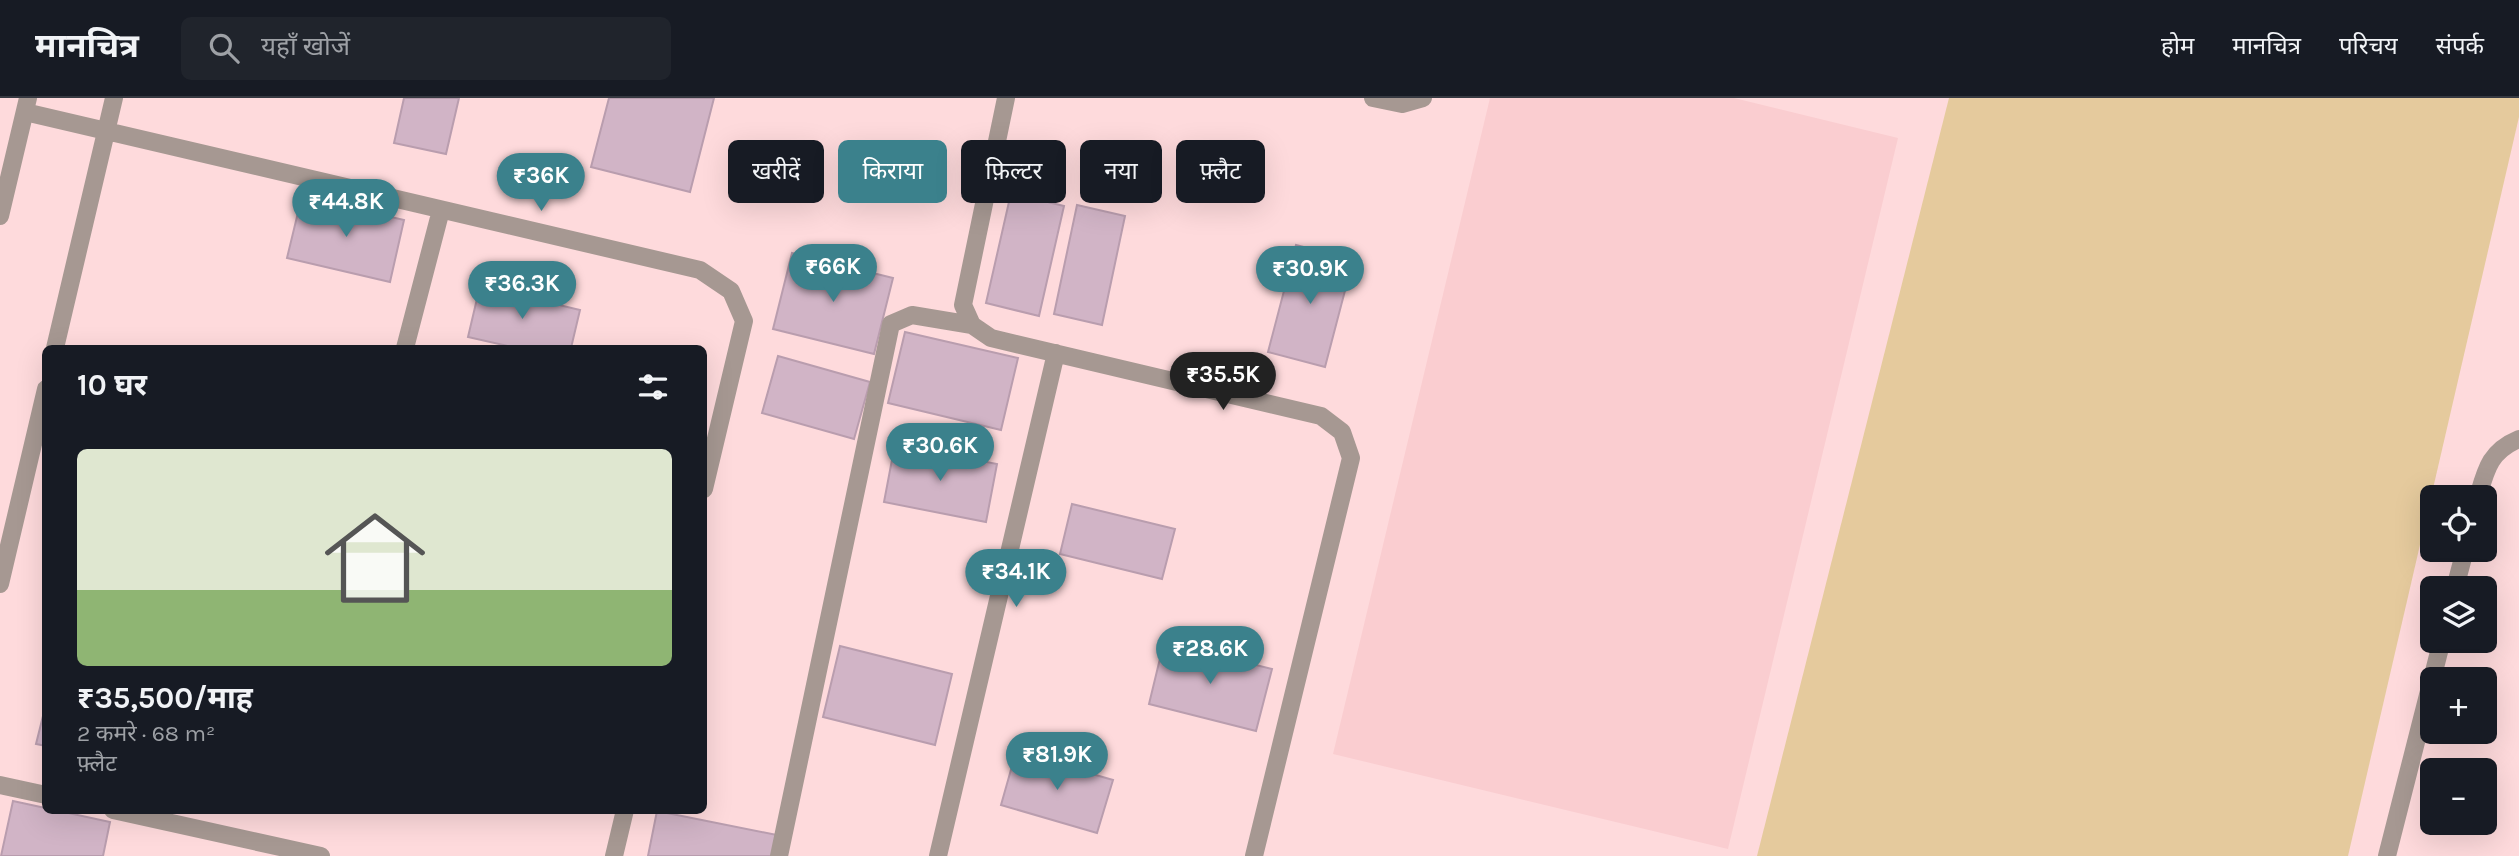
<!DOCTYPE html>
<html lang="hi">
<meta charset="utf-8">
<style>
:root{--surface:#171b24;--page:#20242c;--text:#f1f3f6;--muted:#9ea1a6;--line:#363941;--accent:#3b818c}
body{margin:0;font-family:Karla,"Noto Sans Devanagari",sans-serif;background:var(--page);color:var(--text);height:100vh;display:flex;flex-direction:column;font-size:26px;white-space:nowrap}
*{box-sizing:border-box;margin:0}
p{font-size:23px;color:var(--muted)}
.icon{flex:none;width:38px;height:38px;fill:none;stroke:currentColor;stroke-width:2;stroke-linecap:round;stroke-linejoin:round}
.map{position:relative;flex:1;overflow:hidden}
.panel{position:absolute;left:42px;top:247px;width:665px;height:469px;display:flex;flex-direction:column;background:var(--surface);border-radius:10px;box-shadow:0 7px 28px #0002}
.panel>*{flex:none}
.guide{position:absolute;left:728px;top:42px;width:665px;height:63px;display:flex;gap:14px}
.tools{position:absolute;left:2420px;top:387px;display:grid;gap:14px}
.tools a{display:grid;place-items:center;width:77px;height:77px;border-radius:10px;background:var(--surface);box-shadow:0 7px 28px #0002;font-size:35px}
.price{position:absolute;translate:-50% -60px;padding:0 16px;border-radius:24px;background:var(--accent);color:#fff;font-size:23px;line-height:46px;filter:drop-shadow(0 2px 4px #0008)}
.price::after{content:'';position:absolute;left:50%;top:42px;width:21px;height:16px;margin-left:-10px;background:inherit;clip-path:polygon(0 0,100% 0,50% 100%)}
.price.on{background:#222;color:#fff}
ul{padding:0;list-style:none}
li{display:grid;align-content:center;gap:14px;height:371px;padding:0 35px}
li span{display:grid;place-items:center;height:217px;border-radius:10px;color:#555}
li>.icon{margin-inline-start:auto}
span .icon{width:126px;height:126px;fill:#fffc;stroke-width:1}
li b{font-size:30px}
h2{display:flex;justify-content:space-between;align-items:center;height:84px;padding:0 35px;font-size:30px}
.pill{padding:0 24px;border-radius:10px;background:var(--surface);box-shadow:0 7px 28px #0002;font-size:24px;line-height:63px}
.pill.on{background:var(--accent);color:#fff}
header{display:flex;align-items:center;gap:42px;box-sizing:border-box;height:98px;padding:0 35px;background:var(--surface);border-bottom:2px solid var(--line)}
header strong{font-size:33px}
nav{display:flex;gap:38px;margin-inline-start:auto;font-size:24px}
.search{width:490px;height:63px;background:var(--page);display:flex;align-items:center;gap:18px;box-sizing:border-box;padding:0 24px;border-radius:10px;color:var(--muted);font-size:26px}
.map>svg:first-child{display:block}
</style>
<header>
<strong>मानचित्र</strong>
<div class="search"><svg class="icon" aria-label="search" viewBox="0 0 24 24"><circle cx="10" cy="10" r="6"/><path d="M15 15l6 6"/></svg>यहाँ खोजें</div>
<nav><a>होम</a><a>मानचित्र</a><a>परिचय</a><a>संपर्क</a></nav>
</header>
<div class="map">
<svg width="2519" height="758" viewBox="0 0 2519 758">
<rect width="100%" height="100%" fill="#fedadc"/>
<!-- built -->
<path fill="#facdd0" d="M1490,0H1734L1898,40L1728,751L1333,656Z"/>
<!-- green -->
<path fill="#e5ca9d" d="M1949,0H2519V19L2348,758H1757Z"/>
<!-- building -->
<path fill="#d1b4c6" stroke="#b99dae" stroke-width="2" d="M404,0H459L446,56L394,45Z
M609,0H714L690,94L591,69Z
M1011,95L1064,108L1039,218L986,205Z
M302,98L404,122L390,184L287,160Z
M1077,107L1125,118L1102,227L1054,216Z
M1296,147L1353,162L1325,269L1268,254Z
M792,155L893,180L874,256L773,231Z
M480,188L580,212L571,250H517L468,239Z
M905,234L1018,260L1001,332L888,305Z
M778,258L870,284L854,341L762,315Z
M895,346L997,366L986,424L884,404Z
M1072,406L1175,431L1162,481L1060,456Z
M1164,544L1272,571L1256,633L1149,606Z
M840,548L952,576L935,647L823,619Z
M46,606V648L36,646Z
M1016,654L1113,682L1097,735L1001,707Z
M13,703L110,724L103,758H1Z
M657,713L777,737L773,758H648Z"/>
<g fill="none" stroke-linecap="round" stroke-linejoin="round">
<!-- minor -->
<path stroke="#a69892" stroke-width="18" d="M1006,0L963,207L972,227L991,240L1321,318L1342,334L1351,360L1254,758
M1373,0L1402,6L1423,0
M25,14L700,172L731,193L744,223L704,391
M0,118L28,0
M55,250L114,0
M405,250L441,112
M2478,399C2486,371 2490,353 2519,341
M0,486L46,291
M2455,490L2465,452
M0,687L46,697
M113,712L321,758
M614,758L625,712
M779,758L891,226L912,217L972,227
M938,758L1056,255
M2387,758L2442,542"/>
</g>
</svg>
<div class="tools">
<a><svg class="icon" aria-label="locate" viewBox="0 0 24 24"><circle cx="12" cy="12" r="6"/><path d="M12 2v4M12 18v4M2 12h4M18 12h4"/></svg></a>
<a><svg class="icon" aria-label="layers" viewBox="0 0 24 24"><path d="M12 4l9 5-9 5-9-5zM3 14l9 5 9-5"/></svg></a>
<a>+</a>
<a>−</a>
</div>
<b class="price" style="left:541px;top:115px">₹36K</b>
<b class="price" style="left:346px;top:141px">₹44.8K</b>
<b class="price" style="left:833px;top:206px">₹66K</b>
<b class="price" style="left:1310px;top:208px">₹30.9K</b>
<b class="price" style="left:522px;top:223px">₹36.3K</b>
<b class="price on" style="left:1223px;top:314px">₹35.5K</b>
<b class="price" style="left:940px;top:385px">₹30.6K</b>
<b class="price" style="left:1016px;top:511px">₹34.1K</b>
<b class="price" style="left:1210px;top:588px">₹28.6K</b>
<b class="price" style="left:1057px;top:694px">₹81.9K</b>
<div class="guide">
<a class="pill">खरीदें</a>
<a class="pill on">किराया</a>
<a class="pill">फ़िल्टर</a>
<a class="pill">नया</a>
<a class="pill">फ़्लैट</a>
</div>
<section class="panel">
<h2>10 घर<svg class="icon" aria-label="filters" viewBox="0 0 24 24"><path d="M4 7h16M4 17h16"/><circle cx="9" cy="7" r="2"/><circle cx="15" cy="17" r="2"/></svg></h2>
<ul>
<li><span style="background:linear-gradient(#dfe7d0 65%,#8fb573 0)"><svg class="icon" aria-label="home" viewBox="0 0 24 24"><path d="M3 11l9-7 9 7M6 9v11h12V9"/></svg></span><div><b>₹35,500/माह</b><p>2 कमरे · 68 m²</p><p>फ़्लैट</p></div></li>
</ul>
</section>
</div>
